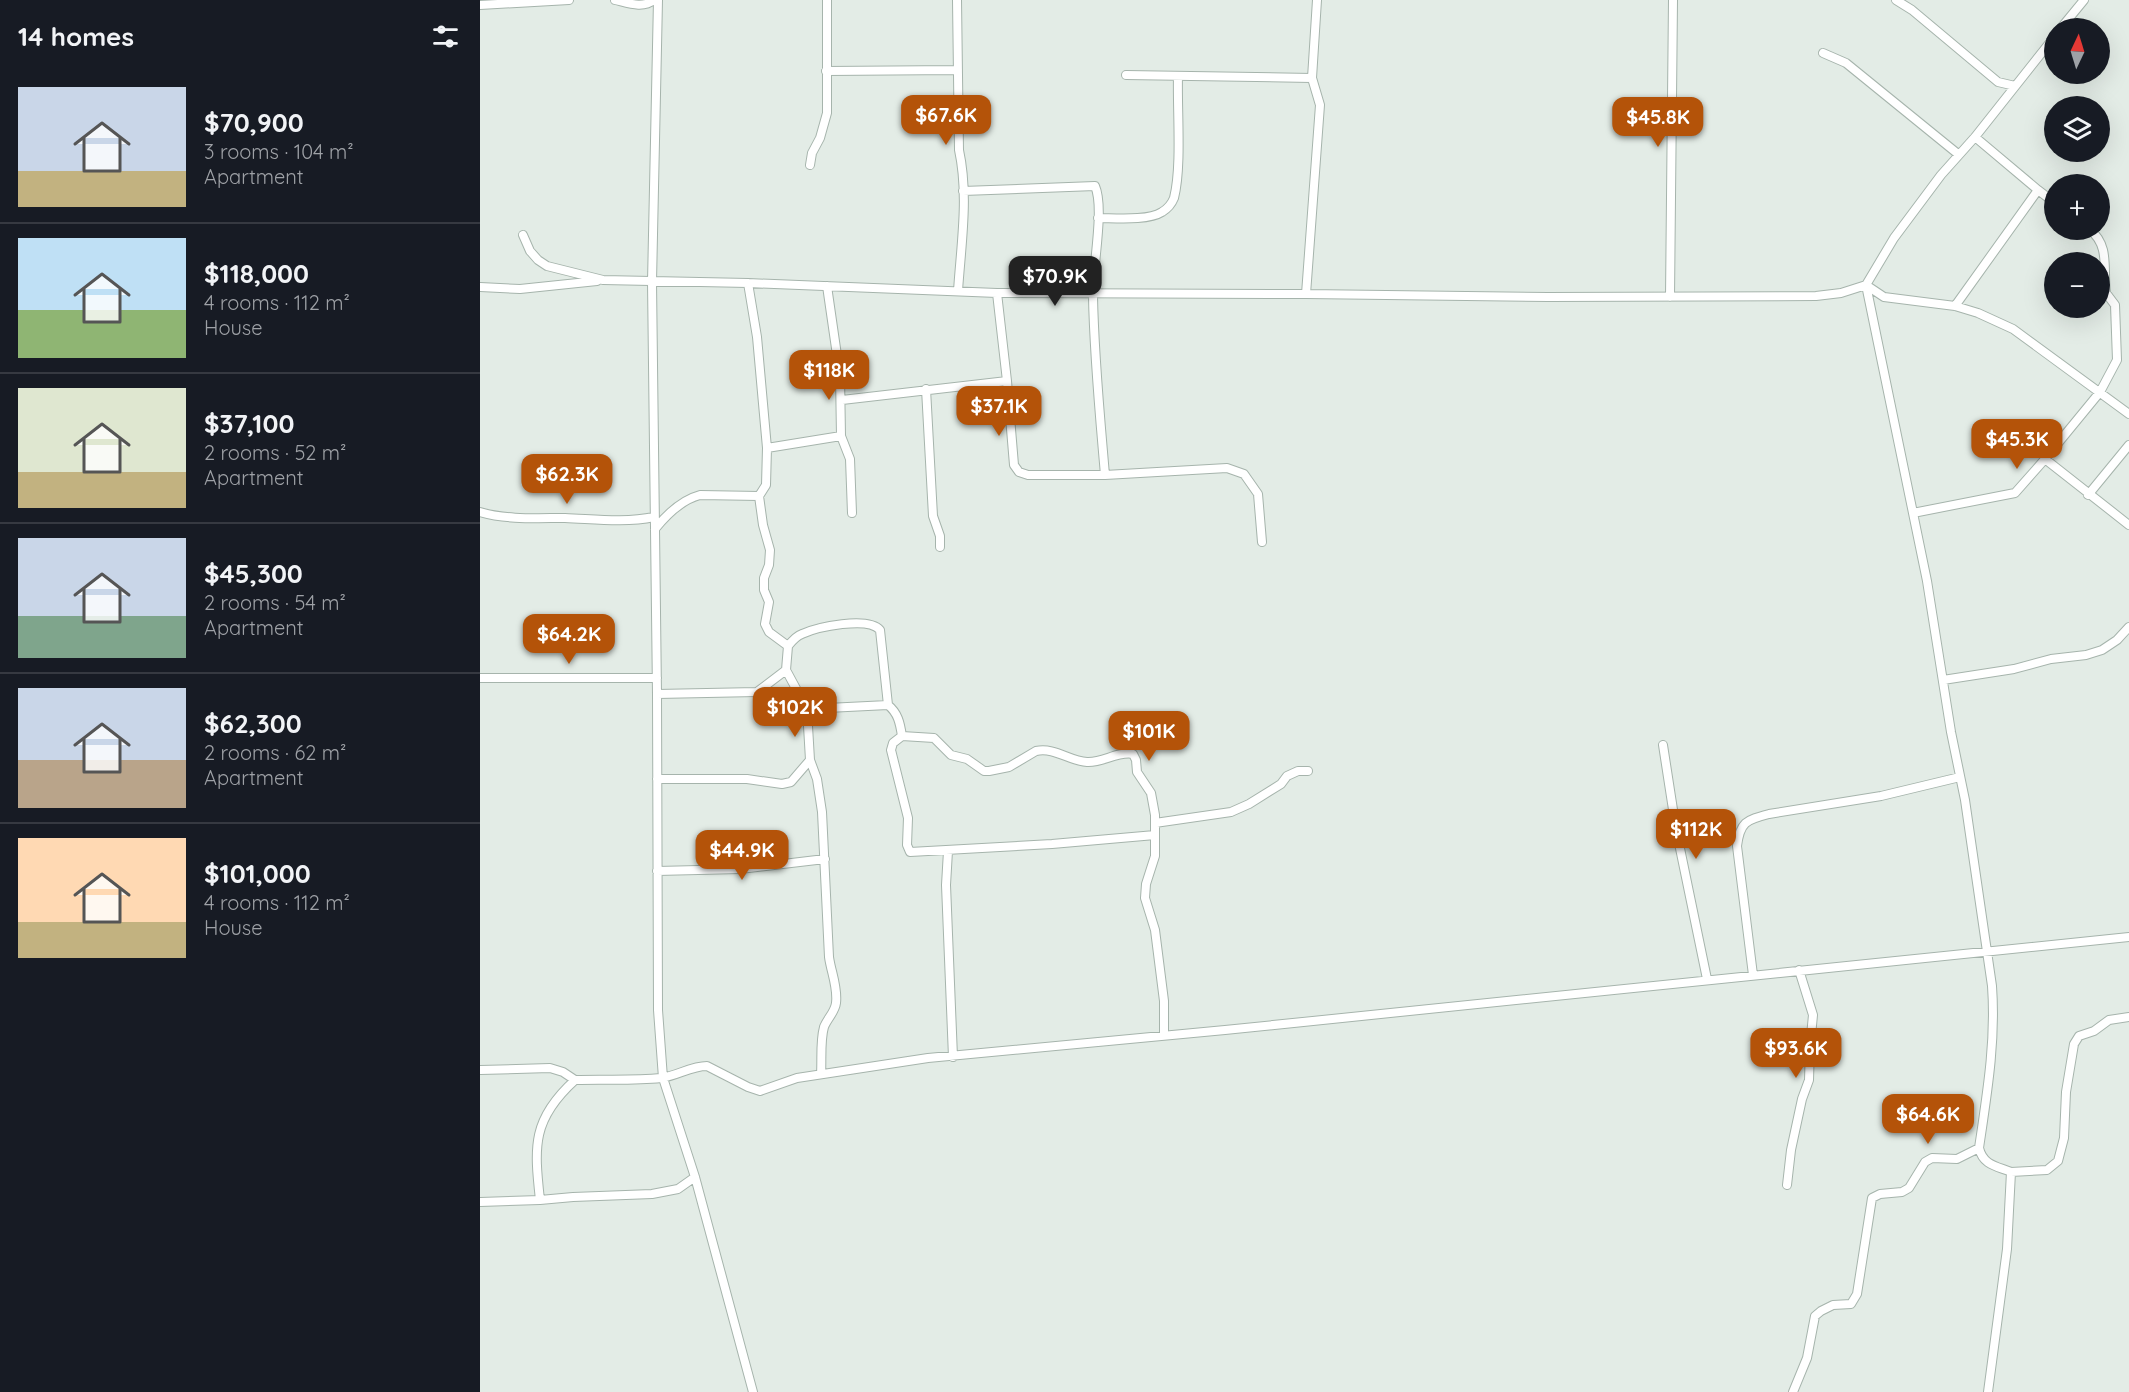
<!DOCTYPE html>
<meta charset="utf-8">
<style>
:root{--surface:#171b24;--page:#242831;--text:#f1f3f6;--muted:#9ea1a6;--line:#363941;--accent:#b45309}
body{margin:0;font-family:Quicksand,sans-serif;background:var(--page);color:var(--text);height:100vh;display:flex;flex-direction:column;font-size:22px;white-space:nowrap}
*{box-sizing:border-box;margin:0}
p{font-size:20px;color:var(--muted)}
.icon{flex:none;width:33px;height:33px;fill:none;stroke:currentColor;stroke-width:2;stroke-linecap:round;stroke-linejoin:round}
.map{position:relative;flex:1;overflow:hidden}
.panel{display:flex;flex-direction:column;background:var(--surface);width:480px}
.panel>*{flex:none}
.needle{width:39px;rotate:4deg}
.buttons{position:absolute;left:1564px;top:18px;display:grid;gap:12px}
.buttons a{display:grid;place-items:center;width:66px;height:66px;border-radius:50%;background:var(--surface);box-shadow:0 6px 24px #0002;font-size:30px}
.price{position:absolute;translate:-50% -51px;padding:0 14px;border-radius:12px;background:var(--accent);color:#fff;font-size:20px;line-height:39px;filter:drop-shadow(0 2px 3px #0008)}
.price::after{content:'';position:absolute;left:50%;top:36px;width:18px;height:14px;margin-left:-9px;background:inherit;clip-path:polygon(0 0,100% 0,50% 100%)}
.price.active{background:#222;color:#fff}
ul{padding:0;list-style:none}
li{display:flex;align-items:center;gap:18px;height:150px;padding:0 18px}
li+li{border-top:2px solid var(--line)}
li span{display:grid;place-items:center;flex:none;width:168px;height:120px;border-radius:0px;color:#555}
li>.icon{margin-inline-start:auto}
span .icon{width:72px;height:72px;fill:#fffc;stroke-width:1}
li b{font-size:26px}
h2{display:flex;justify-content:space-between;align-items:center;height:72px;padding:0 18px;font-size:26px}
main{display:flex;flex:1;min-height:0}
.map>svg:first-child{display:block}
</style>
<main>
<section class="panel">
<h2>14 homes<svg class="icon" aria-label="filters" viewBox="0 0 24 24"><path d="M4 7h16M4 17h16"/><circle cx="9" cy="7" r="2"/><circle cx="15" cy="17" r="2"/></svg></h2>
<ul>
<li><span style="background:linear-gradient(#c9d6e8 70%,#c2b280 0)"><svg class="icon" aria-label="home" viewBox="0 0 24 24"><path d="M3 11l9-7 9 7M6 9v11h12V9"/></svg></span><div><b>$70,900</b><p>3 rooms · 104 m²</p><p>Apartment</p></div></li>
<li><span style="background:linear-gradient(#bfe0f5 60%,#8fb573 0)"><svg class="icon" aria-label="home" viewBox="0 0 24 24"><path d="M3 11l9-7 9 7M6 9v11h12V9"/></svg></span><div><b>$118,000</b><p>4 rooms · 112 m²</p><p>House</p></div></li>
<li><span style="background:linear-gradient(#dfe7d0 70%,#c2b280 0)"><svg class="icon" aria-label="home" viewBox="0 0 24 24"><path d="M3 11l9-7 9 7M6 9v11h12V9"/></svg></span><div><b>$37,100</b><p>2 rooms · 52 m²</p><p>Apartment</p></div></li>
<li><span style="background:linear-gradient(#c9d6e8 65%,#7fa58c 0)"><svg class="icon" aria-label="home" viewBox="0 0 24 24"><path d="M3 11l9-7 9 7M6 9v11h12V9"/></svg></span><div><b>$45,300</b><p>2 rooms · 54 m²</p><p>Apartment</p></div></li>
<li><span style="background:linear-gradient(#c9d6e8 60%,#b9a48a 0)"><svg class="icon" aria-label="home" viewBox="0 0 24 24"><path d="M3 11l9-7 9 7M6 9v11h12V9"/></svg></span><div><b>$62,300</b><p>2 rooms · 62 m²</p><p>Apartment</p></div></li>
<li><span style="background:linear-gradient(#ffd9b3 70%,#c2b280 0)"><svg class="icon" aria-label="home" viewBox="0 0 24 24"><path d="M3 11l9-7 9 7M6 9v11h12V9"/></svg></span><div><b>$101,000</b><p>4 rooms · 112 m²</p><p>House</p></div></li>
</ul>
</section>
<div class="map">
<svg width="1649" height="1392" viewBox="0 0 1649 1392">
<rect width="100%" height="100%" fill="#e3ece6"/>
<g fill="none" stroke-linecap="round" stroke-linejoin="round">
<defs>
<path id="minor" d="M135,0C148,3 163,9 174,0
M178,0L172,282L177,694L178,1010L183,1078L215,1177L273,1392
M477,0L479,150C489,196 481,245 478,291
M1416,0L1432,10L1518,82L1535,86
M0,5L89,0
M1581,28L1604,0
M1343,53L1366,63L1478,154
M346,71L478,70
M646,75L832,78
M330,165L332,153L340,138L347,113V0
M1558,190L1575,203
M483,191L615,186C625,209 612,269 613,296C614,356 620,416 625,475L747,468L764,474L778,494L782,542
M618,218C635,218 668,221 682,212C687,209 692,203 694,198C702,167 697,110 698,77
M43,235L50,251L58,260L67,266L123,280L268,283L517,293L826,294L840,105L832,78L837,0
M268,283L277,337L287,448L286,485L279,496
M1386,285L1447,581L1471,732L1485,800L1512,986C1516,1041 1507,1094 1499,1148C1503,1165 1516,1166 1531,1172L1527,1249L1508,1392
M1386,285L1404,297L1475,306L1498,313L1533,329L1649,414
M347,286L360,376L361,436L370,459L372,513
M0,287L40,289L117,281
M517,293L527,381L534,465L539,472L548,475H625
M826,294L1068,297L1336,296L1361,293L1386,285L1414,238L1461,175L1495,137L1575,36
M1190,297L1193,0
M1475,306L1558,190L1495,137
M446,389L453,516L460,536V547
M362,400L527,381
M287,448L361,436
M1565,459L1649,525
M1608,495L1649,445
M0,512C27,520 57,518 85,518C114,519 145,523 174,517
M1433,513L1535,493L1565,459L1620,392L1637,360L1635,305L1626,293C1623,270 1630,245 1610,230
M175,529C187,514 201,500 220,495L279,496L283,525L290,550L289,565L284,578V590L289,602L285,624L289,632L308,646L306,670L327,709L330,760L337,779L342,812L349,957C351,972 358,987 356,1003C355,1012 347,1019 344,1027C340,1041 342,1059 341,1074
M308,646C312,641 316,636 322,634C337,627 388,616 400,630L408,705C418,713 420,723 422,736L413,743L411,750L428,818L427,845L430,852L572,844L675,835
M0,678H177
M1463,680L1534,669L1571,659L1606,655L1622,650L1637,640L1649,627
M177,694L277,692L306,670
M327,709L408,705
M422,736L454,738L471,755L487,759L504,771H509L529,767L556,751C575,747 589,761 607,762C623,763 637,751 653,754L656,760L657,772L671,793L675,815V856L666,884L665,898L675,930L684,1001V1035
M1183,745L1196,829L1227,979
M177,779H267L302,784L311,782L330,760
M675,823L751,812L769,804L801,784L807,776L818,771H828
M468,851L466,885L473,1057
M177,871L260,869L345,859
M1273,975L1257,846C1260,822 1266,820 1289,814L1401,796L1480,777
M0,1070L70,1068L83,1072L95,1080
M1531,1172L1567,1170L1578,1161L1584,1138L1586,1092L1594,1044L1599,1036L1614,1031L1629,1020L1649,1017
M1307,1185L1311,1150L1322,1099L1329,1080L1330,1046L1333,1015L1319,970
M60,1200L93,1197L172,1194L198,1189L215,1177
M0,1202L60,1200C54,1146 52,1119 95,1080C124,1079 152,1081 181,1078C197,1076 211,1066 227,1066L268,1087L280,1091L317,1078L448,1058L745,1030L1649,937
M1313,1392L1327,1358L1335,1316L1341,1311L1353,1305L1371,1304L1377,1294L1392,1198L1400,1194L1422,1192L1429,1188L1445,1162L1452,1158L1477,1159L1499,1148"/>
</defs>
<!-- minor casing -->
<use href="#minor" stroke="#a6b4ac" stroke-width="10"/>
<!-- minor -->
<use href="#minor" stroke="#fff" stroke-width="8"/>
</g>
</svg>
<div class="buttons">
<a><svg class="needle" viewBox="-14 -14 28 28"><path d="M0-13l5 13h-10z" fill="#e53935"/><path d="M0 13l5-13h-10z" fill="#9ea1a6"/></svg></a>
<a><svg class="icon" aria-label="layers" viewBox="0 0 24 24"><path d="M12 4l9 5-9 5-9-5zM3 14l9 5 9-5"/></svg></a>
<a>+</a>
<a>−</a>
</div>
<b class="price" style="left:466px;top:146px">$67.6K</b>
<b class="price" style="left:1178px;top:148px">$45.8K</b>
<b class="price active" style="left:575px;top:307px">$70.9K</b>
<b class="price" style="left:349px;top:401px">$118K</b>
<b class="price" style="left:519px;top:437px">$37.1K</b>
<b class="price" style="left:1537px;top:470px">$45.3K</b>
<b class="price" style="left:87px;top:505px">$62.3K</b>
<b class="price" style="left:89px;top:665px">$64.2K</b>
<b class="price" style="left:315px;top:738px">$102K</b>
<b class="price" style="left:669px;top:762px">$101K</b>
<b class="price" style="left:1216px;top:860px">$112K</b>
<b class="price" style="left:262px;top:881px">$44.9K</b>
<b class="price" style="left:1316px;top:1079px">$93.6K</b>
<b class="price" style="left:1448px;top:1145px">$64.6K</b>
</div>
</main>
